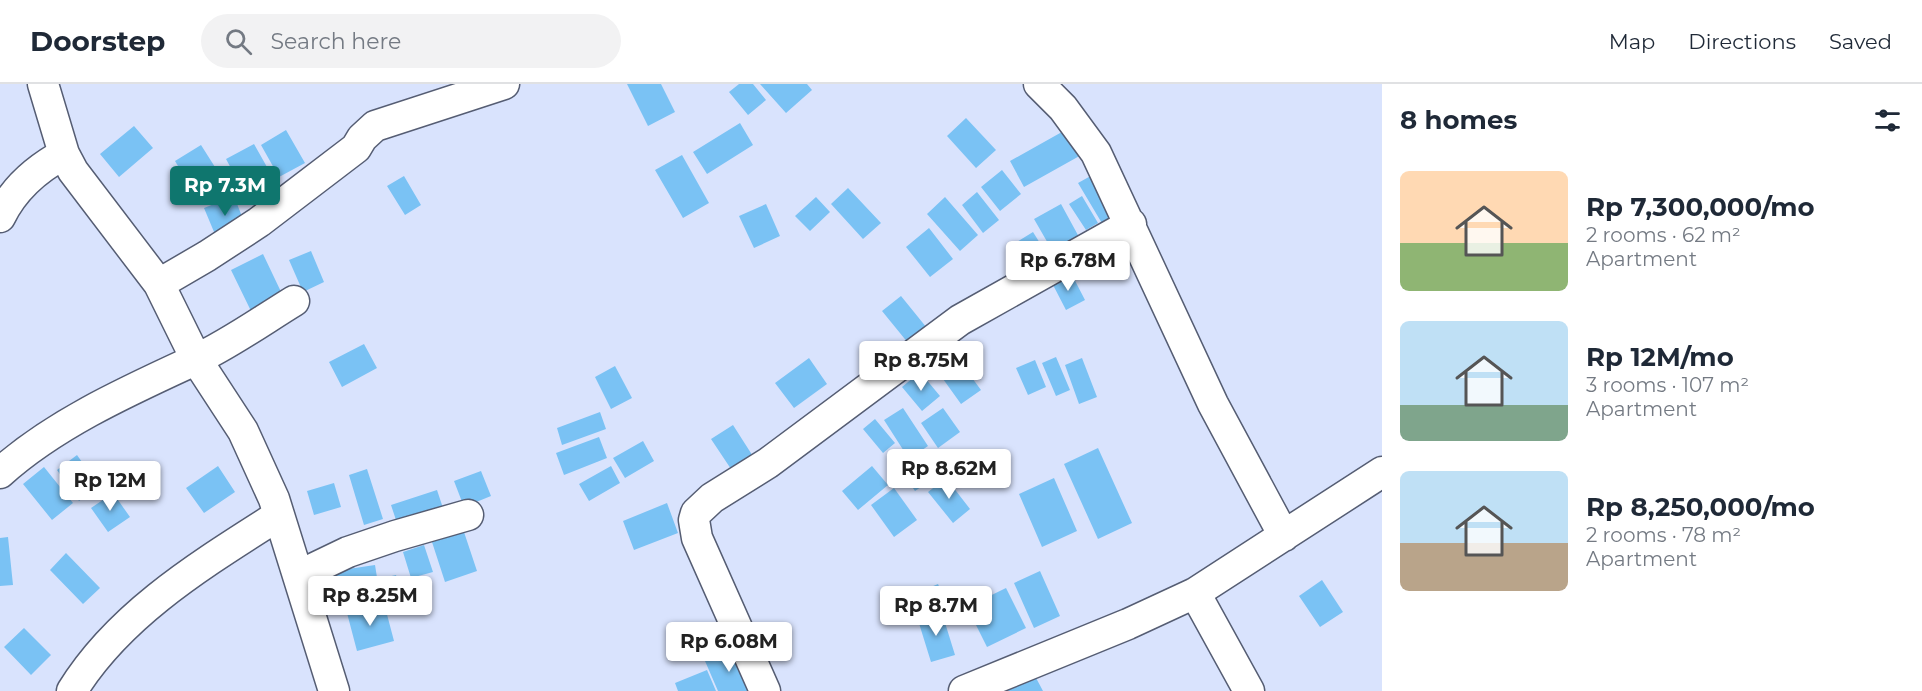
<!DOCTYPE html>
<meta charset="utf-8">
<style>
:root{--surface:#fff;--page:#f2f2f3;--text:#1f2937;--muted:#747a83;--line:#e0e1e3;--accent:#0f766e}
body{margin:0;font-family:Montserrat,sans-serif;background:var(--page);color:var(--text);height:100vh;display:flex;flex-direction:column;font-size:22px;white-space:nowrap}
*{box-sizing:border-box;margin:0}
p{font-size:20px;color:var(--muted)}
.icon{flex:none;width:33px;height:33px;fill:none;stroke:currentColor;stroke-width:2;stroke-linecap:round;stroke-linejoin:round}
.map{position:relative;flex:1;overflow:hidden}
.sheet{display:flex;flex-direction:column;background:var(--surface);width:540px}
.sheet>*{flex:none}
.price{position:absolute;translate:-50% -51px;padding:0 14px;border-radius:6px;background:#fff;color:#222;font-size:20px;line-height:39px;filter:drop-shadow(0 2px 3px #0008)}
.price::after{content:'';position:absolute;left:50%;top:36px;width:18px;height:14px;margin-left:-9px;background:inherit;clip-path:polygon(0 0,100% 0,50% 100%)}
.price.active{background:var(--accent);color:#fff}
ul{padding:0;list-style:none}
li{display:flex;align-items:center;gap:18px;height:150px;padding:0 18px}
li span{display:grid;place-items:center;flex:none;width:168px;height:120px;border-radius:9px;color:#555}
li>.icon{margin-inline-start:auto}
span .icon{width:72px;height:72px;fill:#fffc;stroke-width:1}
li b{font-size:26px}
h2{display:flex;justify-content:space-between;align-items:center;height:72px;padding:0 18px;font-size:26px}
header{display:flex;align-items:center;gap:36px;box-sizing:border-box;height:84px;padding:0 30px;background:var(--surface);border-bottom:2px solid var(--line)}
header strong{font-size:28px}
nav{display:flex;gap:33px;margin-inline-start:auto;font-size:21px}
.search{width:420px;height:54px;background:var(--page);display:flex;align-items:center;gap:15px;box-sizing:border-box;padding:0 21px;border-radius:33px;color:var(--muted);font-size:22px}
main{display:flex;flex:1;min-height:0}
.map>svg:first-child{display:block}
</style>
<header>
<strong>Doorstep</strong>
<div class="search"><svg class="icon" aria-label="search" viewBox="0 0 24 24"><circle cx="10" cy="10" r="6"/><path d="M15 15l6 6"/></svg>Search here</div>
<nav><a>Map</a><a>Directions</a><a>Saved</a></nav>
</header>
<main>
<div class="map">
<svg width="1382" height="607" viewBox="0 0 1382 607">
<rect width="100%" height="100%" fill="#d9e3fd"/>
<!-- building -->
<path fill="#7ac2f4" d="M627,0H661L675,28L648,42Z
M739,0H753L766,16L748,31L729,8Z
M760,0H807L812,6L786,29Z
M966,34L996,66L976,84L947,52Z
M740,39L753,61L707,90L693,68Z
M134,42L153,64L119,93L100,70Z
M1069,44L1083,70L1024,103L1010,77Z
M286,46L305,79L279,93L261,61Z
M254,60L276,99L247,114L226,75Z
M201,61L227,102L200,119L175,77Z
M682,71L709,119L683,134L655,86Z
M1002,86L1021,110L1000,127L981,103Z
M1096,89L1123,136L1106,146L1078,99Z
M404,92L421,121L405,131L387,102Z
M848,104L881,139L863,155L831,120Z
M977,108L999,136L983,149L962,121Z
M234,112L246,143L217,155L204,124Z
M1082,112L1098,139L1086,146L1069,120Z
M816,113L830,128L810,147L795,132Z
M945,113L978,151L960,167L927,130Z
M766,120L780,152L754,164L739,132Z
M1061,120L1079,153L1053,168L1034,135Z
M929,144L953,175L930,193L906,163Z
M1033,148L1053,180L1027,196L1007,164Z
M311,167L324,198L303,208L289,176Z
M263,170L283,212L251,227L231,186Z
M1071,189L1085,216L1066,226L1052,199Z
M901,212L931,249L913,265L882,227Z
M364,260L377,284L342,303L329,278Z
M952,267L981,306L961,320L933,281Z
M1056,273L1070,306L1056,312L1042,279Z
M809,274L827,300L794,324L775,299Z
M1082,274L1097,313L1079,320L1065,281Z
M1035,276L1046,303L1028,311L1016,284Z
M615,282L632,314L611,325L595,293Z
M920,288L940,312L922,327L902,303Z
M903,324L928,362L909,375L884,336Z
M943,324L960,348L938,364L921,339Z
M600,328L606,345L562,361L557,344Z
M875,335L895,359L883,369L863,345Z
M733,341L756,377L735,391L711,355Z
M599,353L607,374L564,391L556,369Z
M643,357L654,377L625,394L613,374Z
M1098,364L1132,439L1098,455L1064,380Z
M928,370L942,389L915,407L902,388Z
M77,371L99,402L79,417L57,386Z
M218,382L235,408L204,429L186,404Z
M611,382L620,399L589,417L579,400Z
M872,382L888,401L858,426L842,407Z
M44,383L73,419L52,436L23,400Z
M367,385L383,435L364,441L349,391Z
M481,387L491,412L464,423L454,397Z
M946,394L970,425L953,439L928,408Z
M1054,394L1077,447L1042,463L1019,410Z
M334,399L341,423L314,431L307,407Z
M894,404L917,436L894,453L871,421Z
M437,406L444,427L398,442L391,421Z
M113,409L130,433L108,448L91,424Z
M667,419L678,449L634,466L623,437Z
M464,448L477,487L445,498L432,458Z
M8,453L13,501L0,502V454Z
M424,461L433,488L411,494L403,468Z
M66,469L100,504L83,520L50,486Z
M375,481L380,512L340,519L335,487Z
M1040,487L1060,532L1034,544L1014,499Z
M396,491L402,511L389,515L383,494Z
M1322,496L1343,528L1320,543L1299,512Z
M938,500L946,519L915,532L907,513Z
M1006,504L1026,544L987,563L967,523Z
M384,519L394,557L357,567L347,529Z
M942,529L955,571L931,578L918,536Z
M24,544L51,571L31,591L4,563Z
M736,564L754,607H718L705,577Z
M707,586L716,607H678L675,599Z
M1035,592L1043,607H1006Z"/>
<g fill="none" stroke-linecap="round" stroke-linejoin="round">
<defs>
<path id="minor" d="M43,0L64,70L73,87L159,200L196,275L243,347L274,415L334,607
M1039,0L1063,24L1096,69L1213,320L1284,452
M0,133C14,104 36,85 64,70
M159,200L207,172L259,138L356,64L362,54L375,42L504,0
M0,389C54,340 130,306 195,276C228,261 263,236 294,217
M298,492L348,468L395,452L468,431
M1195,509L1249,607
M72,607C120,529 204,479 279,431
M765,607L697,454L694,436L696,429L712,414L768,379L960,236L1131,140
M964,607L1128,540L1195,509L1382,388"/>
</defs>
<!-- minor casing -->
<use href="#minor" stroke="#555d73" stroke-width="33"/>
<!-- minor -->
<use href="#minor" stroke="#fff" stroke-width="30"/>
</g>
</svg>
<b class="price active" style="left:225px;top:133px">Rp 7.3M</b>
<b class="price" style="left:1068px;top:208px">Rp 6.78M</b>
<b class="price" style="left:921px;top:308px">Rp 8.75M</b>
<b class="price" style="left:949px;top:416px">Rp 8.62M</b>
<b class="price" style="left:110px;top:428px">Rp 12M</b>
<b class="price" style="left:370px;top:543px">Rp 8.25M</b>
<b class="price" style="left:936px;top:553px">Rp 8.7M</b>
<b class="price" style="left:729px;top:589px">Rp 6.08M</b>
</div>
<section class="sheet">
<h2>8 homes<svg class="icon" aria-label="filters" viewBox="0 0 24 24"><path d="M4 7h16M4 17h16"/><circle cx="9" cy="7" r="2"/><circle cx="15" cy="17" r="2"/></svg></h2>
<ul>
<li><span style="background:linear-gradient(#ffd9b3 60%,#8fb573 0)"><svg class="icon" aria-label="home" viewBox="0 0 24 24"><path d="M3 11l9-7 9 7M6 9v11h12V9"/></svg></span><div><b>Rp 7,300,000/mo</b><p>2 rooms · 62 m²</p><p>Apartment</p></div></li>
<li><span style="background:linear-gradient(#bfe0f5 70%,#7fa58c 0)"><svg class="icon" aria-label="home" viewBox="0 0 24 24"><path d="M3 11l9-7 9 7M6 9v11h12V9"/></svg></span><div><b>Rp 12M/mo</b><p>3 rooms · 107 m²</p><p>Apartment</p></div></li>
<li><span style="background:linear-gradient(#bfe0f5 60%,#b9a48a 0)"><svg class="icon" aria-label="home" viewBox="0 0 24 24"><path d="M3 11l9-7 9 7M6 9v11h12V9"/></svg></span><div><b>Rp 8,250,000/mo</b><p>2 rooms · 78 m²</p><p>Apartment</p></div></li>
</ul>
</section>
</main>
